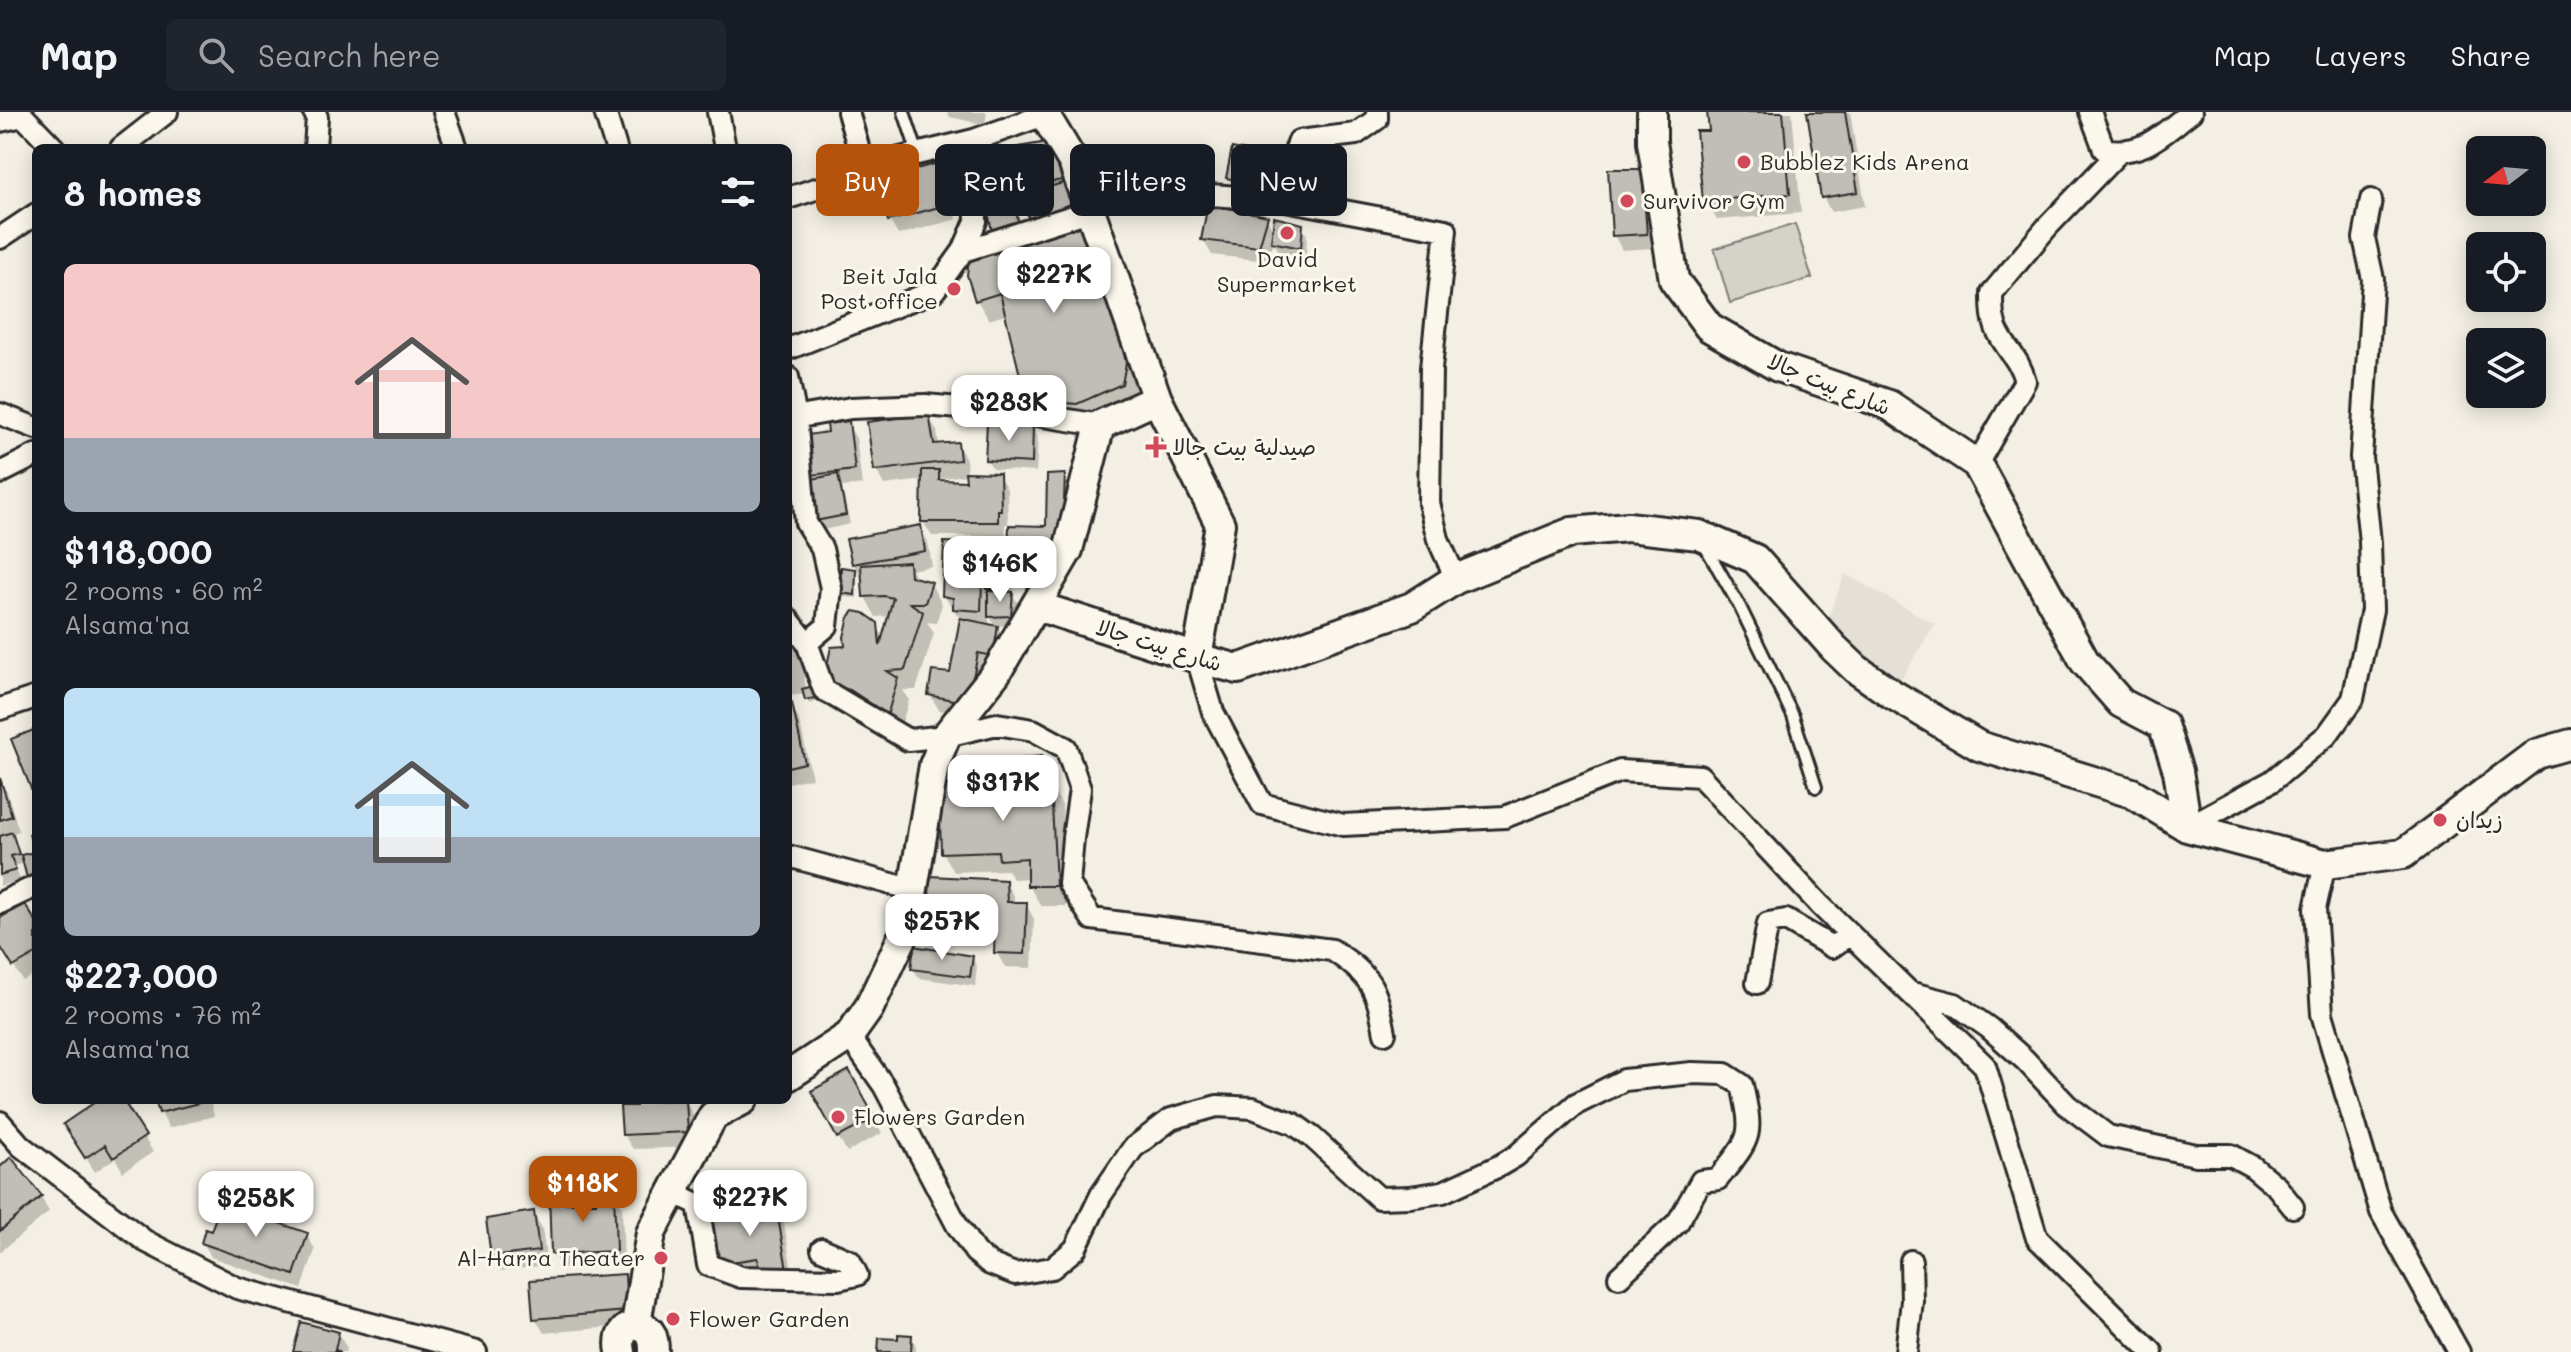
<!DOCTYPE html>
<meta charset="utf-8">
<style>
:root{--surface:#171b24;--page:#20242c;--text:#f1f3f6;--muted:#9ea1a6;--line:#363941;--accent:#b45309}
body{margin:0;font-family:Mali,"Playpen Sans Arabic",sans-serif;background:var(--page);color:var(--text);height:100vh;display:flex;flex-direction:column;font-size:30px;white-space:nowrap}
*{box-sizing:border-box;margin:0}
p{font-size:26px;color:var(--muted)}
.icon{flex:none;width:44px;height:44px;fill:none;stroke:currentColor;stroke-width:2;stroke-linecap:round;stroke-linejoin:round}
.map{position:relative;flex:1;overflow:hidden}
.drawer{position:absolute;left:32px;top:32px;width:760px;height:960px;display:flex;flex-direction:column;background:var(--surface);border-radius:12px;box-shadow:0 4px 20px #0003}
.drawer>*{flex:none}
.hud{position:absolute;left:816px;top:32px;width:760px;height:72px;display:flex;gap:16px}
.needle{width:52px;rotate:254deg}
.buttons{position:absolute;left:2466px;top:24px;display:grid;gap:16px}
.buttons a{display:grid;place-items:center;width:80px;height:80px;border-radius:12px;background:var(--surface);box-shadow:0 4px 20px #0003;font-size:40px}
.price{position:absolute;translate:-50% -68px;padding:0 18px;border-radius:16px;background:#fff;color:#222;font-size:26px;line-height:52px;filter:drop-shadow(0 2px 4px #0008)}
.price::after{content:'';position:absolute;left:50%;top:48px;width:24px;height:18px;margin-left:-12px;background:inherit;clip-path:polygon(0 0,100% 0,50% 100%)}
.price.selected{background:var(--accent);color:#fff}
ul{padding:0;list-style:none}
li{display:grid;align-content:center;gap:16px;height:424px;padding:0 32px}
li span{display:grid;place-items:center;height:248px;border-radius:12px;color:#555}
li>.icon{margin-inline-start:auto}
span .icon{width:144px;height:144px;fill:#fffc;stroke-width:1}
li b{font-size:34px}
h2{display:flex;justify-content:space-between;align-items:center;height:96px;padding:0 32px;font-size:34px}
.chip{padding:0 28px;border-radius:12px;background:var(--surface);box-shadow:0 4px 20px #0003;font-size:28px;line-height:72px}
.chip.selected{background:var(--accent);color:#fff}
header{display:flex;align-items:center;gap:48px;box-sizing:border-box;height:112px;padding:0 40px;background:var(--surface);border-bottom:2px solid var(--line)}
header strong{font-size:38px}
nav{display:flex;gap:44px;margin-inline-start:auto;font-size:28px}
.search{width:560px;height:72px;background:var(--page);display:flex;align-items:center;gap:20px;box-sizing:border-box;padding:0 28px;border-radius:12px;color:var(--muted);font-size:30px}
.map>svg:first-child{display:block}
</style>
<header>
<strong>Map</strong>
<div class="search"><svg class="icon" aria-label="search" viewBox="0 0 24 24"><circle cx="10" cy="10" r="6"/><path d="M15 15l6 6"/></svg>Search here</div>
<nav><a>Map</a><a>Layers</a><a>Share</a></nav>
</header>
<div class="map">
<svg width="2571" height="1240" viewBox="0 0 2571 1240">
<rect width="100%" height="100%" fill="#f3efe4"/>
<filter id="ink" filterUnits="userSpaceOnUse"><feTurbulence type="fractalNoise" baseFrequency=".0125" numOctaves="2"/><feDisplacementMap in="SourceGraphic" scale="16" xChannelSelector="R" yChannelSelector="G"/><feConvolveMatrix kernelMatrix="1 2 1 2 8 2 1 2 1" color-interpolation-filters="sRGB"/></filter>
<g filter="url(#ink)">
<!-- built -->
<path fill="#e4e0d6" d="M1845,462L1935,512L1892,582L1822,521Z"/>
<!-- green -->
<path fill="#d5d2c9" stroke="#807e7a" stroke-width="2" d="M1795,112L1812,166L1730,191L1714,137Z"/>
<!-- shadow -->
<path fill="#0003" fill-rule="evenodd" d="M947,0H987L985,13L950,5Z
M1709,0H1792L1801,101L1717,108L1705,88L1711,21Z
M1809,0H1850L1865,94L1831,100L1823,85Z
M987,43L1060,46L1075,102L1036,119L1027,91L1016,94L1023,123L999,128L994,118L998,90L993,82Z
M1282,48V85L1234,75L1228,66Z
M937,53L946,68L957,107L898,123L890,109L879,69Z
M1641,59L1650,74L1654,136L1622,138L1614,123Z
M1266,106L1275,120L1301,114L1307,123L1306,145L1279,140L1273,129L1267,149L1212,143L1203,128Z
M1079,111L1090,131L1127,229L1136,272L1132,292L1089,312L1040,308L1028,288L1008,202L989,208L977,188Z
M928,304L937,319L939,334L957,332L966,347L967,362H998L1007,377L1008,412H1005L1006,424H932L923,410L924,368L884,373L876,358ZM967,363L968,371L944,370L942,366Z
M847,312L856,326L862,373L842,375L850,412L823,418L817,409L816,368L812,362L830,322Z
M1032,315L1038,325L1036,360L993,357L987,347Z
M1064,364L1072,379L1069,460L1018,458L1010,443L1048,416Z
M920,415L928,430L932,454L911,458L917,468L931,472L942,492L936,511L927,510L934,521L916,578H903L909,588L898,623L863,597L831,569L847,536L876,512L884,526L890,504L876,505L865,485L862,466L853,451Z
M967,433L972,442H982L987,451L1006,450L1012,460V482L1018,491L1016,513L996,514L1006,531L976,605L939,598L930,583L952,564L961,508L944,484ZM989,503L996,516L989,514Z
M843,457L857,459V486L844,485L842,480Z
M788,523L802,548L806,578L814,581L816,590L809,592L806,582L788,584Z
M788,594H791L799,608L812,666L788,671Z
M1041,646L1052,666L1053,678L1062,693L1066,794H1041L1029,774V766L1013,767L1007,758L954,760L943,740L1003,673L1014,692H1027Z
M0,669L7,680L19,719L11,722L21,745L36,742V722V774L29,765L25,751L15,754L20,768L0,774Z
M1005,770L1014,785V792H1026L1034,807L1032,856L1005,855L996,840L997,823L939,821L930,806Z
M0,809L36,813V861L23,869L0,832Z
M972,845L977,855L975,874L919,866L913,856Z
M848,961L882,1021L847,1040L813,980Z
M101,988H121L153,1040L123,1060L115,1046L95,1060L74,1027Z
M157,988H210L214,1004L169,1016L161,1001Z
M685,988L693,1003L695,1035L633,1037L624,1023Z
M0,1057L41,1085L49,1100L0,1140Z
M613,1080L622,1094L624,1153L561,1156L553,1141L565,1081L572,1093H598Z
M775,1095L784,1110L794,1172L770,1177L761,1161L719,1151Z
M533,1101L542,1116L547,1153L501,1159L493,1144Z
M307,1123L315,1138L302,1177L211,1145L203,1130Z
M623,1164L632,1179L634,1213L544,1221L535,1206Z
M338,1221L347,1236L346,1240H295Z
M911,1225L916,1234V1240H880Z"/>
<!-- building -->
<path fill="#c0beb6" stroke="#2b2b2b" stroke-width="2" d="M1707,0H1783L1790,82L1703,89L1696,19H1709Z
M1807,0H1845L1858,80L1821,86Z
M1053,29L1062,68L991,82L985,41Z
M1232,36L1283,47L1277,76L1226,66Z
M938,51L950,92L888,109L876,68Z
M1608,57H1642L1647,122L1612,124Z
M1063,71L1071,92L1029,110L1024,82Z
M1013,84L1019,113L992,119L986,91Z
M1208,92L1268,104L1259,135L1201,128Z
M1274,105L1303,112L1301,136L1271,130Z
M1080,109L1089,148L1098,153L1116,207L1126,251L1122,272L1077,292L1026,288L1000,181L975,189L967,163L969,145Z
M929,302L934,332L958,330L960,348L874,359L867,310Z
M849,309L855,358L810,363L807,323L828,320L827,312Z
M987,311L1033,313L1032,351L985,348Z
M922,358H939V368L966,369L965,360L1000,361L1001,398H998V410H921Z
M838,362L846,403L815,409L807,368Z
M1065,362L1062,445L1008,444L1009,413L1046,414L1047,363Z
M921,413L925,439L852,452L846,427Z
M944,430L968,431L967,440H983L981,499L953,497V486L942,484Z
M1008,448V477H986L984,449Z
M909,450L910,464L932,470L925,491H910L923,500L905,558L887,559L898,566L887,604L874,600L873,593L850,578L834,574L829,569L827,554L831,535L845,534L844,525L849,505L854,499L864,501L878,511L880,534L893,486L884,484L863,485L861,453Z
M841,455L856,457L855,483L840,481Z
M988,479L1013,480L1011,504L988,505Z
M960,506L998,514L993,544L978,541L968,591L928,583L932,559L950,561Z
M813,574L815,586L805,588L802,577Z
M792,591L805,651L788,655V592Z
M36,617V689L11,627Z
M1042,644L1043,672L1051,671L1056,774H1027V746L999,748L998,739L941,741L939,674L1004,671L1005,691L1025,690L1024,646Z
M0,666L12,704L0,708Z
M12,720L19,742L11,744L16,758L0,763V724Z
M36,720V764L27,766L21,743L34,740L29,722Z
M930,764L1006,768L1007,790H1027L1025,842L994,841L995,809L928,806Z
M25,792L36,810V842L13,855L0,834V806Z
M914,834L973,844L970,865L911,857Z
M849,958L875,1006L837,1026L811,979Z
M98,988H123L146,1024L113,1046L105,1033L85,1046L63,1012Z
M155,988H207V989L159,1001Z
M686,988L688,1020L622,1023L620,994H636V989Z
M11,1045L42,1084L0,1119V1055Z
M614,1077L616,1139L551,1142L549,1079H566V1091H596V1078Z
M221,1091L308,1121L294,1163L201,1131L205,1117L211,1119Z
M776,1093L787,1158L760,1162L758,1146L718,1152L710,1103Z
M534,1099L539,1139L491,1145L486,1107Z
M625,1162L627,1199L533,1207L530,1168Z
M301,1210L339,1220L335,1238L341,1240H293Z
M898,1222L912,1223L911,1240H878L879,1226L898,1227Z"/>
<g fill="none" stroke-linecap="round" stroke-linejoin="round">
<defs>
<path id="lane" d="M904,0L918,42
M1705,434L1739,493L1793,604L1816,675"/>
<path id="street" d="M314,0L317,5L315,36
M444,0L457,36
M605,0L616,36
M718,0L725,36
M2090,0L2104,37C2143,45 2162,22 2191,0
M0,9L23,4L54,36
M121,36L167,0
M864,55L974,28L1044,3
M1085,83L1195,82L1285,88L1446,118L1431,256L1429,391L1438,427L1456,467
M788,86L834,71L864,55L848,0
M1285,88L1291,50L1299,29L1356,22L1377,7V0
M0,126L36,102
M963,139L1089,99
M788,237L934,179L963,139L976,109L974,28
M788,265L796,306L806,411L822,437L831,476L827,514L807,531
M0,302L36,316
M788,307L851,296L925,293L1030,302L1100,313
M1977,352L2025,269C2019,247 2010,242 2000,224C1992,211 1992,195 1992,181L2048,114L2119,40
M0,361L36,343
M788,507L807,531L824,578L908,628L946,624L997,612L1033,618L1066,636L1080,677L1073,726L1069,772L1092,807L1332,838C1372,864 1376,875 1385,921
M1197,546L1213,600L1262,692L1343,713L1505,705L1620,659L1700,664L1820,793L1985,954L2037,1126L2152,1240
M0,597L36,585
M2187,715L2272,669L2327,623L2353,587L2372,498L2370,430L2361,345L2373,167L2364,126L2371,88
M788,744L914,778
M2325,752L2315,797L2322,902L2381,1100L2459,1240
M0,791L36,774
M1757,871L1768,811L1786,808L1832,835L1850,822
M1912,881L1955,892L1989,916L2025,948L2067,993L2108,1024L2196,1043H2231L2253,1055L2277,1075L2293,1095
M849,924L884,974L957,1113L975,1140L990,1152L1015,1162L1052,1156L1075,1137L1101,1083L1133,1036L1171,1007L1217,994L1253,996L1294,1012L1312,1025L1379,1086L1410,1085L1443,1080L1499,1054L1516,1044L1576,992L1624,968L1692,961L1725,962L1742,973C1754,1026 1751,1025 1718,1067L1701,1069L1678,1110L1619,1165
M0,1010L21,1034L145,1129L237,1176L476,1240
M672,1080L698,1092L708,1153L741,1165L838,1167L857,1163L850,1149L822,1137
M1906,1240L1912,1189L1911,1149"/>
<path id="secondary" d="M1652,0V30L1674,168L1709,215L1778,255L1889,293L1977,352L2085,550L2121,591L2163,613L2178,659L2187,715
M1157,287L1220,412L1197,546
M1037,494L1197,546L1238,557L1412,495L1456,467L1572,420L1628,415L1699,423L1755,447L1834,536L1856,557L1892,582L1979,634L2132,681L2187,715L2325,752L2403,742L2536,642L2571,632
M788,964L849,924L869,896L906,818L934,653L946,624L996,561L1068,438L1100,313L1157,287L1073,50L1043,0
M636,1212L651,1121L713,1004L743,988
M621,1240C618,1225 622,1217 636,1212C652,1216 654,1225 654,1240"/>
</defs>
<!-- lane casing -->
<use href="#lane" stroke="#2b2b2b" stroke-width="16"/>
<!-- street casing -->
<use href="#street" stroke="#2b2b2b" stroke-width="26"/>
<!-- secondary casing -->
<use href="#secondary" stroke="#2b2b2b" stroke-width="34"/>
<!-- lane -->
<use href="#lane" stroke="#fbf7ec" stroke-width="10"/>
<!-- street -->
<use href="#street" stroke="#fbf7ec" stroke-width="20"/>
<!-- secondary -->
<use href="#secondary" stroke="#fbf7ec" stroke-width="28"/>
</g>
</g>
<!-- markers -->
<g fill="#d1495b" stroke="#fbf7ec" stroke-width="3">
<circle cx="1744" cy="50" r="8"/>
<circle cx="1627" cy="89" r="8"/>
<circle cx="1287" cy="121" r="8"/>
<circle cx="954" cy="177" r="8"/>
<path d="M1152 323h8v8h8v8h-8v8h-8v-8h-8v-8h8z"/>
<circle cx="2440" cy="708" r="8"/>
<circle cx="838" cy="1005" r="8"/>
<circle cx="661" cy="1146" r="8"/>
<circle cx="673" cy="1207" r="8"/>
</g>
<g text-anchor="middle" stroke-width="6" stroke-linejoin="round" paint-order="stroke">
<!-- poi labels -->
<g font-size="22" fill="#2b2b2b" stroke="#fbf7ec" text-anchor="start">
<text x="1760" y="58">Bubblez Kids Arena</text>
<text x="1643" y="97">Survivor Gym</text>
<text x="1287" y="155" text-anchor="middle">David<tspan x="1287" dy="25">Supermarket</tspan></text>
<text x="938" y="172" text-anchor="end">Beit Jala<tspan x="938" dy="25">Post office</tspan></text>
<text x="1172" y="343">صيدلية بيت جالا</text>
<text x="2456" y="716">زيدان</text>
<text x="854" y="1013">Flowers Garden</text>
<text x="645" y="1154" text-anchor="end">Al-Harra Theater</text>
<text x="689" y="1215">Flower Garden</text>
</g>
<!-- street labels -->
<g font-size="22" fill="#2b2b2b" stroke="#fbf7ec">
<text transform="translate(1829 272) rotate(22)" y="8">شارع بيت جالا</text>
<text transform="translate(1159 533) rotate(17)" y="8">شارع بيت جالا</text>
</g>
</g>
</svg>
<div class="buttons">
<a><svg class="needle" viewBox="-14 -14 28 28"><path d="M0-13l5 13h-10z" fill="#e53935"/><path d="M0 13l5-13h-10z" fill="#9ea1a6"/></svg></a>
<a><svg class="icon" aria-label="locate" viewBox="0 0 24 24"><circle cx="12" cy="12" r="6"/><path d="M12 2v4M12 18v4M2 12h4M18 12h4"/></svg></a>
<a><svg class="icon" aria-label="layers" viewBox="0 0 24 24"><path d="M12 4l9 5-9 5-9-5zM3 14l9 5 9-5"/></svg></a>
</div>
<b class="price" style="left:1054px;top:203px">$227K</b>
<b class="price" style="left:1009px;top:331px">$283K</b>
<b class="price" style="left:1000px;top:492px">$146K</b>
<b class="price" style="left:1003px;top:711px">$317K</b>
<b class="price" style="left:942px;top:850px">$257K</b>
<b class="price selected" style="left:583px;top:1112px">$118K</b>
<b class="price" style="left:750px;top:1126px">$227K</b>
<b class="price" style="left:256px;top:1127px">$258K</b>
<div class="hud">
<a class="chip selected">Buy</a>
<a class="chip">Rent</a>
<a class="chip">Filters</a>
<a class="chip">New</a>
</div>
<section class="drawer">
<h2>8 homes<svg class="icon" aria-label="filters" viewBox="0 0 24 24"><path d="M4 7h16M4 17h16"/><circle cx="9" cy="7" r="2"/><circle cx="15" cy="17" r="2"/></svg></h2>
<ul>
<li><span style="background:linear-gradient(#f6c9c9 70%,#9aa5b1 0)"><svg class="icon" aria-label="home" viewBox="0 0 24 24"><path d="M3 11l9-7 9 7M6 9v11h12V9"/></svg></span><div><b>$118,000</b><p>2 rooms · 60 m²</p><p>Alsama'na</p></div></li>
<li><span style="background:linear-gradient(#bfe0f5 60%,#9aa5b1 0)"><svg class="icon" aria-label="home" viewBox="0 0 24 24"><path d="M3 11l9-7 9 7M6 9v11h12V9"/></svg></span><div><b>$227,000</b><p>2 rooms · 76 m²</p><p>Alsama'na</p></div></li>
</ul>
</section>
</div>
